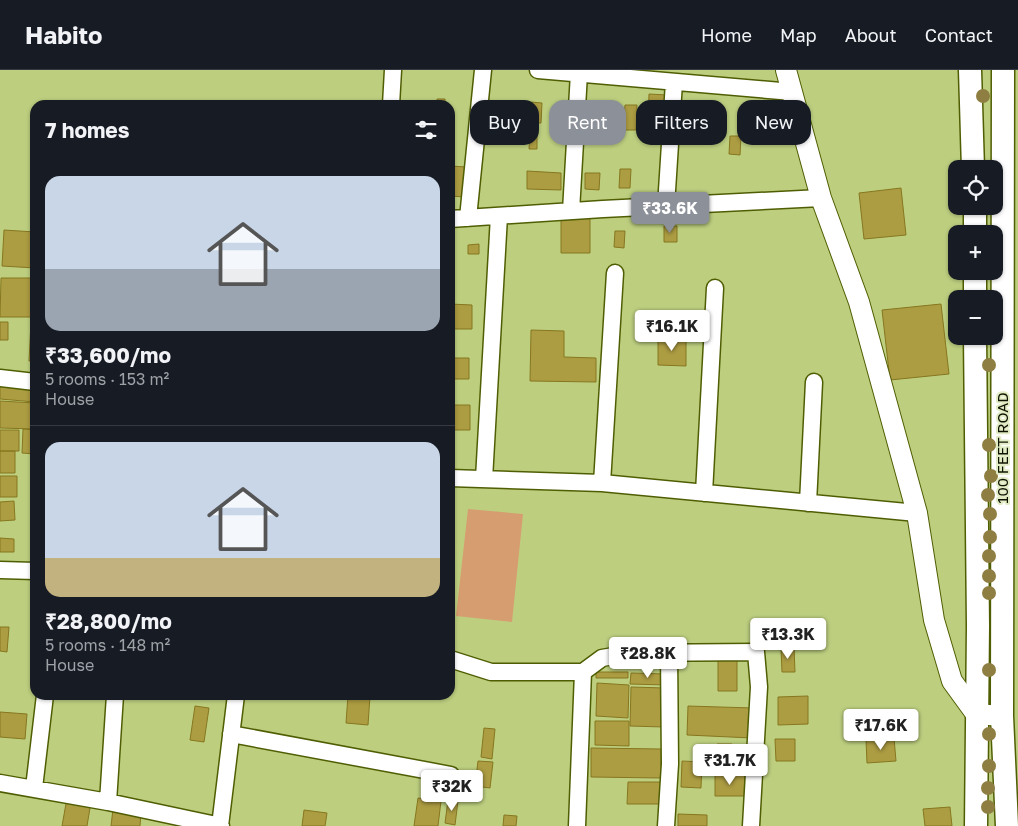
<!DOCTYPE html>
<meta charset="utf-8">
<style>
:root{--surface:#171b24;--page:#20242c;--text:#f1f3f6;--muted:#9ea1a6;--line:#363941;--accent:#8c9099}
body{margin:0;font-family:"Golos Text",sans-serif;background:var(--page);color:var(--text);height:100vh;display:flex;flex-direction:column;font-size:19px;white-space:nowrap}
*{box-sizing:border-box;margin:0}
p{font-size:16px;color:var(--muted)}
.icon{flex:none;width:28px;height:28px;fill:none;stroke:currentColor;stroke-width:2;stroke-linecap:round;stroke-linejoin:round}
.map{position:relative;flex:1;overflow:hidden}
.drawer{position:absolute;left:30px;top:30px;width:425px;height:600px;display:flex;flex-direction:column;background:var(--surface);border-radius:15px;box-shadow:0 1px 4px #0004}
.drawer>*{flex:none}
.hud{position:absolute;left:470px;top:30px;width:472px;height:45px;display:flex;gap:10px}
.fabs{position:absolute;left:948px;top:90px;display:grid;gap:10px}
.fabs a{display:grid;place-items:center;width:55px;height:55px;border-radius:10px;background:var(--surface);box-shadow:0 1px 4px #0004;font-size:25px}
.price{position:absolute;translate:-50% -42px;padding:0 11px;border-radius:5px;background:#fff;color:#222;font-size:16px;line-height:32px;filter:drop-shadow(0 1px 2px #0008)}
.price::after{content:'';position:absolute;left:50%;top:30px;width:15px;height:11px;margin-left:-8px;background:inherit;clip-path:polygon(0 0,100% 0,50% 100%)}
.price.on{background:var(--accent);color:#fff}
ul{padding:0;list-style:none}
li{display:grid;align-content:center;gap:10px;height:265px;padding:0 15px}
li+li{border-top:1px solid var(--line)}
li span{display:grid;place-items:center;height:155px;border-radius:15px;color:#555}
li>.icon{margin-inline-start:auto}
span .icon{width:90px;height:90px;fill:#fffc;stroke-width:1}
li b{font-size:21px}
h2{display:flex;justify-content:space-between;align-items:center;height:60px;padding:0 15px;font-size:21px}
.pill{padding:0 18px;border-radius:15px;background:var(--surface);box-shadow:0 1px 4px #0004;font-size:18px;line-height:45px}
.pill.on{background:var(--accent);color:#fff}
header{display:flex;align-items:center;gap:30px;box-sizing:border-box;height:70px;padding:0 25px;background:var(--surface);border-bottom:1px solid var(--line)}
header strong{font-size:24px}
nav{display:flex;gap:28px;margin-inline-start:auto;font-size:18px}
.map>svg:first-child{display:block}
</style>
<header>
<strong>Habito</strong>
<nav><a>Home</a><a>Map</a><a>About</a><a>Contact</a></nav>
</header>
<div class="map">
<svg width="1018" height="756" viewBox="0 0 1018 756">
<rect width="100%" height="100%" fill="#bdcf7f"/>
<!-- green -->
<path fill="#d69d70" d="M468,439L523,444L512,552L456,546Z"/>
<!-- building -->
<path fill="#ac9c42" stroke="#86771f" d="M649,24L667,25L665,52L648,51Z
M437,29H445V35H437Z
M531,32L542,33L541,53H531Z
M685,34H695V48H685Z
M625,35H637L636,60H623Z
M588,42H609L608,60H588Z
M699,47L709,48L708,64H698Z
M530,64H537V79H529Z
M730,66H741L740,85L729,84Z
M450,96L467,97L465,127L450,126Z
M620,99H631L630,118H619Z
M527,101L561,103V120L527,119Z
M585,103H600L599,120L585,119Z
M901,118L906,165L864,169L859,123Z
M561,145H590V183H561Z
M664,156H677V172H664Z
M4,160L35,162V198L2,196Z
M615,161H625L624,178L614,177Z
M479,174V184H468V175Z
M1,208H33L32,247H0Z
M450,234L472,235V259H450Z
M941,234L949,304L890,310L882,240Z
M0,252H8V270H0Z
M31,252H35V291H29Z
M531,260L564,261V287L596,288V312L530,311Z
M658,268L686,269V296L658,295Z
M450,288H469V309H450Z
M0,314L35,316V332L0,329Z
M0,331L35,333V359L0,358Z
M450,335H470V360H450Z
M23,359L35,360V384L22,383Z
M0,360H19V381H0Z
M0,381H15V403H0Z
M0,406H17V427H0Z
M14,431L15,450L0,451V432Z
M0,468L14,469V482H0Z
M0,557H9L7,582L0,581Z
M794,577L795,602H782L781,578Z
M718,588H737V621H718Z
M596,602H628V608H596Z
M631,603L666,604V615L630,614Z
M597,613L629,615L628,648L596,646Z
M631,617L665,618L664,657L630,656Z
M348,625L370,626L368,655L346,653Z
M808,626V654L778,655V627Z
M195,636L209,638L204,672L190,670Z
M688,636L753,638L752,668L687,665Z
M0,642L27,644L25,669L0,667Z
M595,651H629V676L595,675Z
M484,658L495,659L492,689L481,687Z
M894,668L896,691L867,693L866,670Z
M775,669H795V691H776Z
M717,674H732L731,700L716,699Z
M591,678L661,679V708L591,707Z
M478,691L493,692L490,718L475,716Z
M682,691L702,692L701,718L681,717Z
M715,705H745V726H715Z
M628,712H661L660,734H627Z
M67,728L91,732L87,756H62Z
M418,728L441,731L438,756H414Z
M448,730L458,731L455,755L445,753Z
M950,737L952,756H925L923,739Z
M113,739L141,743L140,756H111Z
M304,740L327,743L325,756H302Z
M678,744L707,745V756H678Z
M504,745L517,746L516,756H503Z"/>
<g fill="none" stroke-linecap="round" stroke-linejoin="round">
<defs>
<path id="minor" d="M538,0L792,22
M391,35L393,0
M666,136L674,12
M571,141L579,3
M468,148L483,0
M450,149L603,139L821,128
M0,308L35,312
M450,408L602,413L917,443
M484,409L499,146
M602,413L615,203
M704,423L715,218
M808,433L814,312
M0,500L35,501
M450,589L491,602H583L602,588L631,583L756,582L759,617L751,756
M231,664L451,705
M0,713L108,732L221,756
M34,718L45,625
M108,732L115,625
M220,756L236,625
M577,756L583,602
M666,756L670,694L669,581"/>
<path id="tertiary" d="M786,0L821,128L859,232L917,443L934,550L952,611L976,644L1002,646"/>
<path id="secondary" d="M970,0L973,99
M1003,0L1002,646L1007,756
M975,136V164
M975,201V229
M975,266L978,556L976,756"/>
</defs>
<!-- minor casing -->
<use href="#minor" stroke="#505e03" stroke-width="19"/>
<!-- tertiary casing -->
<use href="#tertiary" stroke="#505e03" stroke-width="22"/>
<!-- secondary casing -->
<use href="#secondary" stroke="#505e03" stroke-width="25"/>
<!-- minor -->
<use href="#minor" stroke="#fff" stroke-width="16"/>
<!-- tertiary -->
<use href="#tertiary" stroke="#fff" stroke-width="20"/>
<!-- secondary -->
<use href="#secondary" stroke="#fff" stroke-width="22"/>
</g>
<!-- trees -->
<g fill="#8f7e41">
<circle cx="983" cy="26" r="7"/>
<circle cx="989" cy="295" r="7"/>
<circle cx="989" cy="375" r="7"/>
<circle cx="991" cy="406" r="7"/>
<circle cx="988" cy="425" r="7"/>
<circle cx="990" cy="444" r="7"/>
<circle cx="990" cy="467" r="7"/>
<circle cx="989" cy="486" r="7"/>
<circle cx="989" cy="506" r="7"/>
<circle cx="989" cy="523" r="7"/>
<circle cx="989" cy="600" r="7"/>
<circle cx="989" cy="664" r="7"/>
<circle cx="989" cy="696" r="7"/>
<circle cx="988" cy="718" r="7"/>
<circle cx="988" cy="737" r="7"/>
</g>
<g text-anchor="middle" stroke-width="4" stroke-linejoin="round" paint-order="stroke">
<!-- street labels -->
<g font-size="15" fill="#0e1300" stroke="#e1ebc4">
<text transform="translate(1003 378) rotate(-90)" y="5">100 FEET ROAD</text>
</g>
</g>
</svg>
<div class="fabs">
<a><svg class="icon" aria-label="locate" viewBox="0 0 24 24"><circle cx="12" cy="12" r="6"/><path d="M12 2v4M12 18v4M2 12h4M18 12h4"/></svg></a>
<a>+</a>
<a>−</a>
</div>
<b class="price on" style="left:670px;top:164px">₹33.6K</b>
<b class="price" style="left:672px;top:282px">₹16.1K</b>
<b class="price" style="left:788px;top:590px">₹13.3K</b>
<b class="price" style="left:648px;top:609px">₹28.8K</b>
<b class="price" style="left:881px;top:681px">₹17.6K</b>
<b class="price" style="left:730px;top:716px">₹31.7K</b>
<b class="price" style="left:452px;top:742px">₹32K</b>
<div class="hud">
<a class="pill">Buy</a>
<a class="pill on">Rent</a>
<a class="pill">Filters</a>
<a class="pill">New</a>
</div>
<section class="drawer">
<h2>7 homes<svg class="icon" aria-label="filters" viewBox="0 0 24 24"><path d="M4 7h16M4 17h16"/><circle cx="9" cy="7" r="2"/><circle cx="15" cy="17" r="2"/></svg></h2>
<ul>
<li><span style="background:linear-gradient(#c9d6e8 60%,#9aa5b1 0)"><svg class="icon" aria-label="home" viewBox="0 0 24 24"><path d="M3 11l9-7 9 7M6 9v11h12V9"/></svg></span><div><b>₹33,600/mo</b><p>5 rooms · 153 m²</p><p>House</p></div></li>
<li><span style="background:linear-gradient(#c9d6e8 75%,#c2b280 0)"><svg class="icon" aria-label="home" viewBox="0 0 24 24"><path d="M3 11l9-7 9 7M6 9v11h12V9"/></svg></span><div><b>₹28,800/mo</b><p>5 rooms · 148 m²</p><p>House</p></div></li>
</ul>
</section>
</div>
